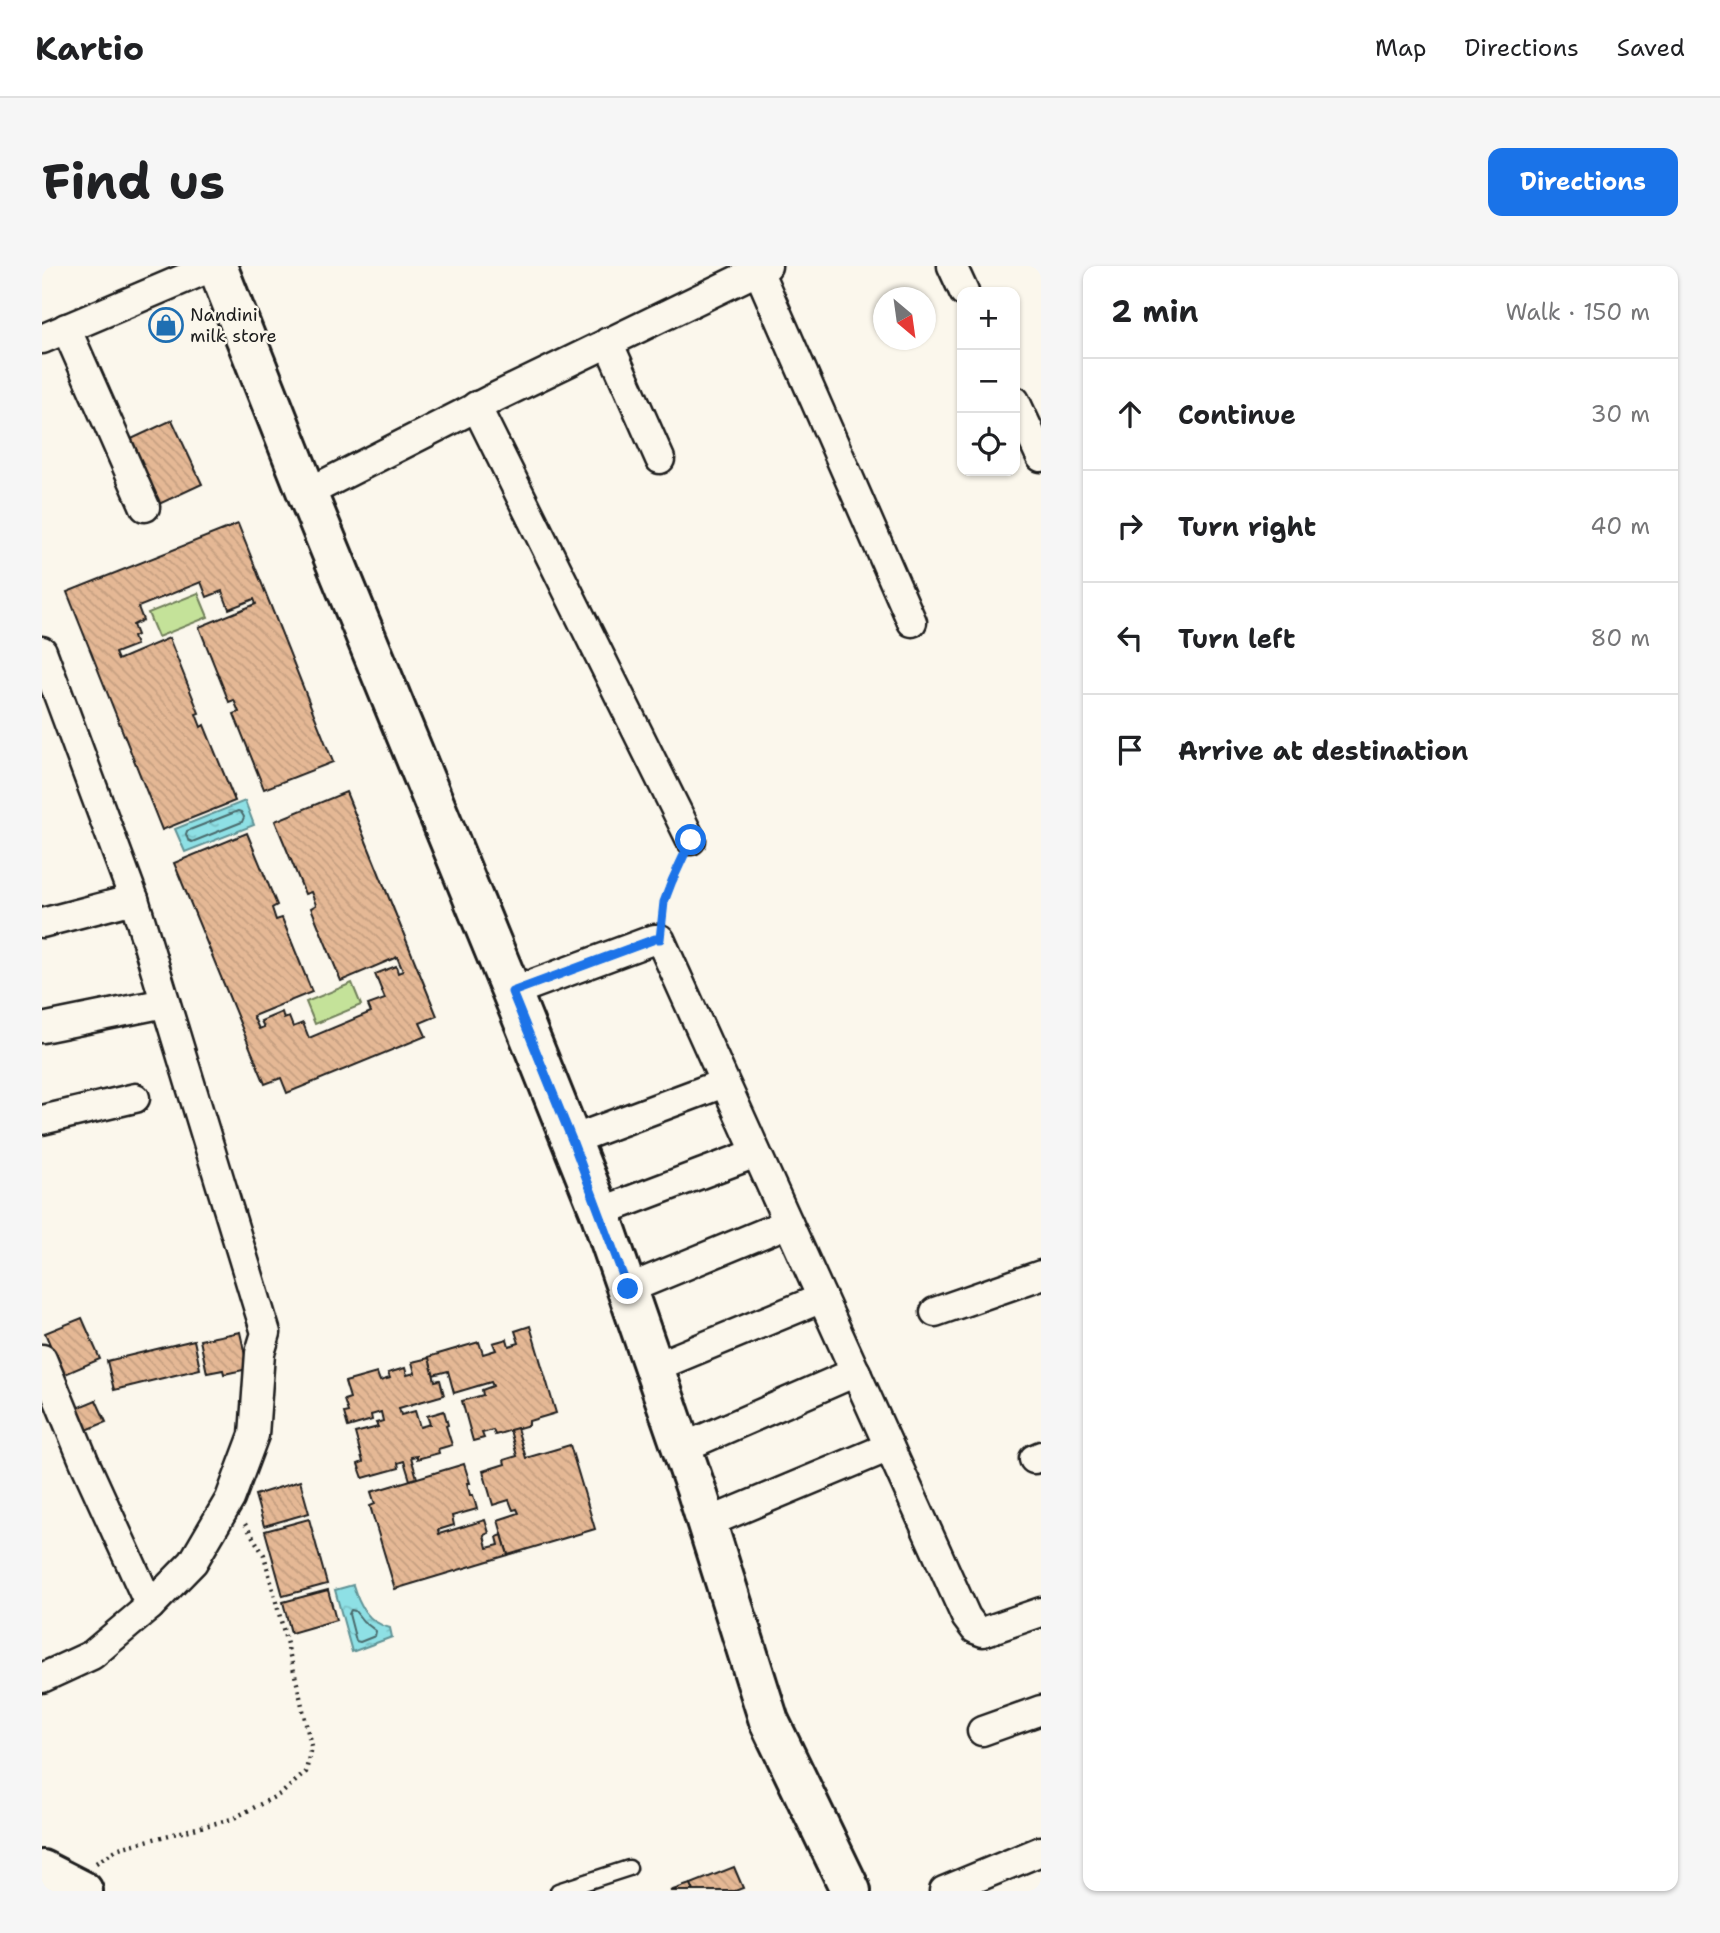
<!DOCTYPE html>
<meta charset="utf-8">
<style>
:root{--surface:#fff;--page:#f6f6f6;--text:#202124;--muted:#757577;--line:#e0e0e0;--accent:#1a73e8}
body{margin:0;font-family:"Shantell Sans",sans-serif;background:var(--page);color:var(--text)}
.controls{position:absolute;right:21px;top:21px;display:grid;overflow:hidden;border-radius:14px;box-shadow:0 2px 5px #0004}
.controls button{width:63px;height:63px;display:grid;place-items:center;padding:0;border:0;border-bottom:2px solid var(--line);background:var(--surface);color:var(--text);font:35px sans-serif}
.compass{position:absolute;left:831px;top:21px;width:63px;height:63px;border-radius:50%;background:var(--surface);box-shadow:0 2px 5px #0004;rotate:151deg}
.stop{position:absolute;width:21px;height:21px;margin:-16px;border:5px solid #1a73e8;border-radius:50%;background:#fff}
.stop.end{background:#1a73e8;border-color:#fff;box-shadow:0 2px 7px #0008}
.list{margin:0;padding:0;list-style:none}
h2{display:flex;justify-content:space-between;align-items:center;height:91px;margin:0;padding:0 28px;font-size:30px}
h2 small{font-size:23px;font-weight:400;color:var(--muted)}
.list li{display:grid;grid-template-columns:46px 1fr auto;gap:21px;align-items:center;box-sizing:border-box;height:112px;padding:0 28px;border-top:2px solid var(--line)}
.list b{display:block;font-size:26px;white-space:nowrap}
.list em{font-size:23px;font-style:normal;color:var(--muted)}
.icon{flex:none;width:38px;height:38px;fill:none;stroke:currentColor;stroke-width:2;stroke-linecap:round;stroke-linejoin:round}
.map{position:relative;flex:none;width:999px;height:1625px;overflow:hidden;border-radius:14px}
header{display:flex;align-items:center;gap:42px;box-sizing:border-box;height:98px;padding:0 35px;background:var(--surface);border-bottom:2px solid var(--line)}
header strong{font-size:33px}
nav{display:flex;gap:38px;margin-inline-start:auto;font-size:24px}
.intro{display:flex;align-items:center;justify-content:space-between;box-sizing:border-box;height:168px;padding:0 42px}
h1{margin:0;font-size:49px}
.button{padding:18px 32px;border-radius:14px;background:var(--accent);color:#fff;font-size:24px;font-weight:700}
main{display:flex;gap:42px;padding:0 42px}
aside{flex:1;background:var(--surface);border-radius:14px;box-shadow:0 2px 5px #0004}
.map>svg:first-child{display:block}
.pitch{fill:#c4e299;stroke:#707f5a;stroke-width:2}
.water{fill:url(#water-ripples);stroke:#609295;stroke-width:2}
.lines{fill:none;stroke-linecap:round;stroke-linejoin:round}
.shore{stroke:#4a6a6c;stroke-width:2}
.building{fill:url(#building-back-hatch);stroke:#1c1c1c;stroke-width:2}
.lane-casing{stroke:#1c1c1c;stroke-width:19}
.street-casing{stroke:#1c1c1c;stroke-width:33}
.secondary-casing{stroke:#1c1c1c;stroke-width:44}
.path{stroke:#1c1c1c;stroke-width:4.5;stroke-dasharray:2 5;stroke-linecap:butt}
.lane{stroke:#fbf7ec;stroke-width:14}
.street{stroke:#fbf7ec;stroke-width:28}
.secondary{stroke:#fbf7ec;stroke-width:38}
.route{stroke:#1a73e8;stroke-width:9}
.labels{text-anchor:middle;stroke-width:5;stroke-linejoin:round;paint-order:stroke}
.poi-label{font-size:18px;fill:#1c1c1c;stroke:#fbf7ec;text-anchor:start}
</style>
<header>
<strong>Kartio</strong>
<nav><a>Map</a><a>Directions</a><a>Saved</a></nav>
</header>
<div class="intro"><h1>Find us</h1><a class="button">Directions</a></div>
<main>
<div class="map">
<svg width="999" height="1625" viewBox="0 0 999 1625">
<defs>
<pattern id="water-ripples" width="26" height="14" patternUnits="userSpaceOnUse" patternTransform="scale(1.75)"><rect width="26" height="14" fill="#8ee0e5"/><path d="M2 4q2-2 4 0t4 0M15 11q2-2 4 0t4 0" fill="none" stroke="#7ac0c4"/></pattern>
<pattern id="building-back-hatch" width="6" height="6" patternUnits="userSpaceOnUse" patternTransform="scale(1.75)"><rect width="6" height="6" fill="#e5b895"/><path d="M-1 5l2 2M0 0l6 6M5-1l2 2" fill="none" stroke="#c49e80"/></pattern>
</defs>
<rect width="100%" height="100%" fill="#fbf7ec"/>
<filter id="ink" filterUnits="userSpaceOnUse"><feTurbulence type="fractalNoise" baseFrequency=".0143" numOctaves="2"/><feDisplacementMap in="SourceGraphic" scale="14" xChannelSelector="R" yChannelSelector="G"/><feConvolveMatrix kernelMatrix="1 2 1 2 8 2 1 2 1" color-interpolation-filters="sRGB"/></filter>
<g filter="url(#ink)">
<!-- pitch -->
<g class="pitch">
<polygon points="156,327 166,351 116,371 106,347"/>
<polygon points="310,717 319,739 273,758 264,736"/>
</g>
<!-- water -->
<g class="water">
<polygon points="203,535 212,559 143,586 133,563"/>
<path d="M311 1319C317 1339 325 1356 348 1362L350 1371 310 1386 293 1324Z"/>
</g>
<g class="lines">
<!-- shore -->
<g class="shore">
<polygon points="196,545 199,546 202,551 200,556 150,576 146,574 144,568 145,565"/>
<polygon points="309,1344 313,1345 321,1355 334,1365 333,1370 318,1376 314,1375 307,1348"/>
</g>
</g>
<!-- building -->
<g class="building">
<polygon points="130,154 160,218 115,239 85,175"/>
<polygon points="196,258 291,496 222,523 192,448 197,446 192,434 187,436 157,361 214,338 212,333 187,343 180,325 165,331 159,316 96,341 101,354 91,359 95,369 91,371 94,379 73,387 76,394 127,372 157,447 154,448 159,461 162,459 193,535 120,564 25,326"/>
<polygon points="304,526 395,750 378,757 384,770 245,827 239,812 223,818 132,597 205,567 235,639 230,642 234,654 240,652 270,726 211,750 217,763 222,761 219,755 240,746 242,753 247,751 251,761 261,757 267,772 329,746 326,739 343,733 333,708 354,700 356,707 361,705 355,691 299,715 269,642 274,639 269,626 263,628 233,555"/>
<polygon points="40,1052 58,1093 21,1109 3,1067"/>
<polygon points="488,1060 514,1147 487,1155 487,1159 453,1169 451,1164 440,1167 442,1172 431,1175 420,1135 441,1129 440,1124 451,1120 449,1116 412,1127 406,1105 391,1109 386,1091 437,1076 441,1088 454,1084 451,1077 465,1073 467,1080 477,1077 473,1065"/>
<polygon points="198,1066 206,1103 182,1108 181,1104 165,1107 158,1074"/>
<polygon points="152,1074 158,1103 72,1124 65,1095"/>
<polygon points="387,1092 393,1115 398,1114 402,1129 357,1142 359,1149 373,1145 378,1161 388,1158 385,1150 402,1145 406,1159 404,1160 410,1179 396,1183 397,1187 375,1193 375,1190 369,1191 375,1212 368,1214 362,1195 356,1197 357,1202 321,1212 316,1198 321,1196 313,1167 336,1161 334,1157 341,1155 339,1146 329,1149 330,1154 306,1161 302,1147 306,1146 302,1134 308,1132 303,1116 335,1107 338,1115 348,1112 346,1107 363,1102 365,1109 373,1107 370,1096"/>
<polygon points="54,1134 64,1156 35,1168 25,1146"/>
<polygon points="475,1162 484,1192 528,1179 553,1263 466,1289 456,1254 477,1247 475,1243 471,1244 467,1234 451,1239 441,1205 463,1198 462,1194 475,1190 468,1164"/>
<polygon points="422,1198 428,1217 425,1217 428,1229 431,1229 435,1243 410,1250 412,1259 396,1264 397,1268 443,1254 447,1267 442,1269 445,1282 457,1279 455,1271 460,1269 466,1289 353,1323 328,1240 333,1238 329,1226"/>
<polygon points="258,1215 267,1247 222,1260 213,1229"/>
<polygon points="267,1253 285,1318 241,1330 223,1265"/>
<polygon points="286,1324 294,1354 249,1367 241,1336"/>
<polygon points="692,1601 701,1622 693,1625 652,1625 649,1618"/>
<polygon points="648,1618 651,1625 628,1625"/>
</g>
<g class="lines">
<!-- lane casing -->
<g class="lane-casing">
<polyline id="lane" points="516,1625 587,1602"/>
</g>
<!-- street casing -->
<g class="street-casing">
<g id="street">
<polyline points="910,0 922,26"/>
<polyline points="716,4 870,356"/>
<polyline points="24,62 103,241"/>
<polyline points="0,73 172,0"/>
<polyline points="566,76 618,193"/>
<polyline points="973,135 999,191"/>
<polyline points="434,140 649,574"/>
<polyline points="265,227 456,130 725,0"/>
<polyline points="0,385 92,633 224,1067 218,1087 212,1169 188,1233 151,1296 108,1340"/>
<polyline points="0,657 92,633"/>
<polyline points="470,726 613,673 618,673 924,1351 933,1363 941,1366 999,1346"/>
<polyline points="0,762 123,737"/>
<polyline points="0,854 93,832"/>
<polyline points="530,874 682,817"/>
<polyline points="558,946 714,887"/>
<polyline points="586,1023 746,957"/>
<polyline points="893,1046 999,1009"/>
<polyline points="0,1093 42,1195 108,1340 50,1389 0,1412"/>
<polyline points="613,1101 780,1032"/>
<polyline points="640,1182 814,1106"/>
<polyline points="992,1193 999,1190"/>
<polyline points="665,1257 847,1181"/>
<polyline points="940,1465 999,1444"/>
<polyline points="902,1625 999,1585"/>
</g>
</g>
<!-- secondary casing -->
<g class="secondary-casing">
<g id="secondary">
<polyline points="175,0 265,227 477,744 558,946 655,1226 727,1455 809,1625"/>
<polyline points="0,1604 41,1625"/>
</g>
</g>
<!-- path -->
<g class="path">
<path d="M621 647C623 629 631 613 639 597"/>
<polyline points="54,1597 77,1582 190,1553 240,1527 264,1506 269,1480 255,1417 222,1289 203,1258"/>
</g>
<!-- lane -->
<use href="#lane" class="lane"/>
<!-- street -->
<use href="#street" class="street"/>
<!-- secondary -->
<use href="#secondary" class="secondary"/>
</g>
</g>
<g class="lines" filter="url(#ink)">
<!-- route -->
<polyline class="route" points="586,1023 530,874 470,726 613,673 618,673 622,636 630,615 649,574"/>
</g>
<!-- icons -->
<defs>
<g id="shop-ring" transform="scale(1.75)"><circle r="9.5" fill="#fbf7ec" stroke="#1f6fb2" stroke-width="1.5"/><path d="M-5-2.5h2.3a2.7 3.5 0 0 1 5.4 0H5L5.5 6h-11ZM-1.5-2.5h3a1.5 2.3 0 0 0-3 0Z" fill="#1f6fb2"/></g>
</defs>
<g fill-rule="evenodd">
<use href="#shop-ring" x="124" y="59"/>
</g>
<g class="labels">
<!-- poi labels -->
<g class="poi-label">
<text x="148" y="55">Nandini<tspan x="148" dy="21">milk store</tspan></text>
</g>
</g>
</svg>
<div class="controls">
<button>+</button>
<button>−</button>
<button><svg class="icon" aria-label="locate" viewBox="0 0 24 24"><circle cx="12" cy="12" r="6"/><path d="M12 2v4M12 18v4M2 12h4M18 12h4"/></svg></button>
</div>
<svg class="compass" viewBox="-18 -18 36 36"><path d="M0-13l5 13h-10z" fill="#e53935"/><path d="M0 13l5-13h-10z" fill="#757577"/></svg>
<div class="stop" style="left:649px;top:574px"></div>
<div class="stop end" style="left:586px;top:1023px"></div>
</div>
<aside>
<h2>2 min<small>Walk · 150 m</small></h2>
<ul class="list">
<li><svg class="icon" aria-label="ahead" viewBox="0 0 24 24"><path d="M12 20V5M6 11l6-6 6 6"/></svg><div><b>Continue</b></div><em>30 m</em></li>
<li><svg class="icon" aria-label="right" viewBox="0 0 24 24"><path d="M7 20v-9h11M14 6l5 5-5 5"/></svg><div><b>Turn right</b></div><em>40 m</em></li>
<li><svg class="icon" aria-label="left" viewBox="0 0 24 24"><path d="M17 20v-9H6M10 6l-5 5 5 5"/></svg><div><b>Turn left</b></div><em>80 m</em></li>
<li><svg class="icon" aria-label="arrive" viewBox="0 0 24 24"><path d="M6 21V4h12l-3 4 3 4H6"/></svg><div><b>Arrive at destination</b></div></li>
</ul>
</aside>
</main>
